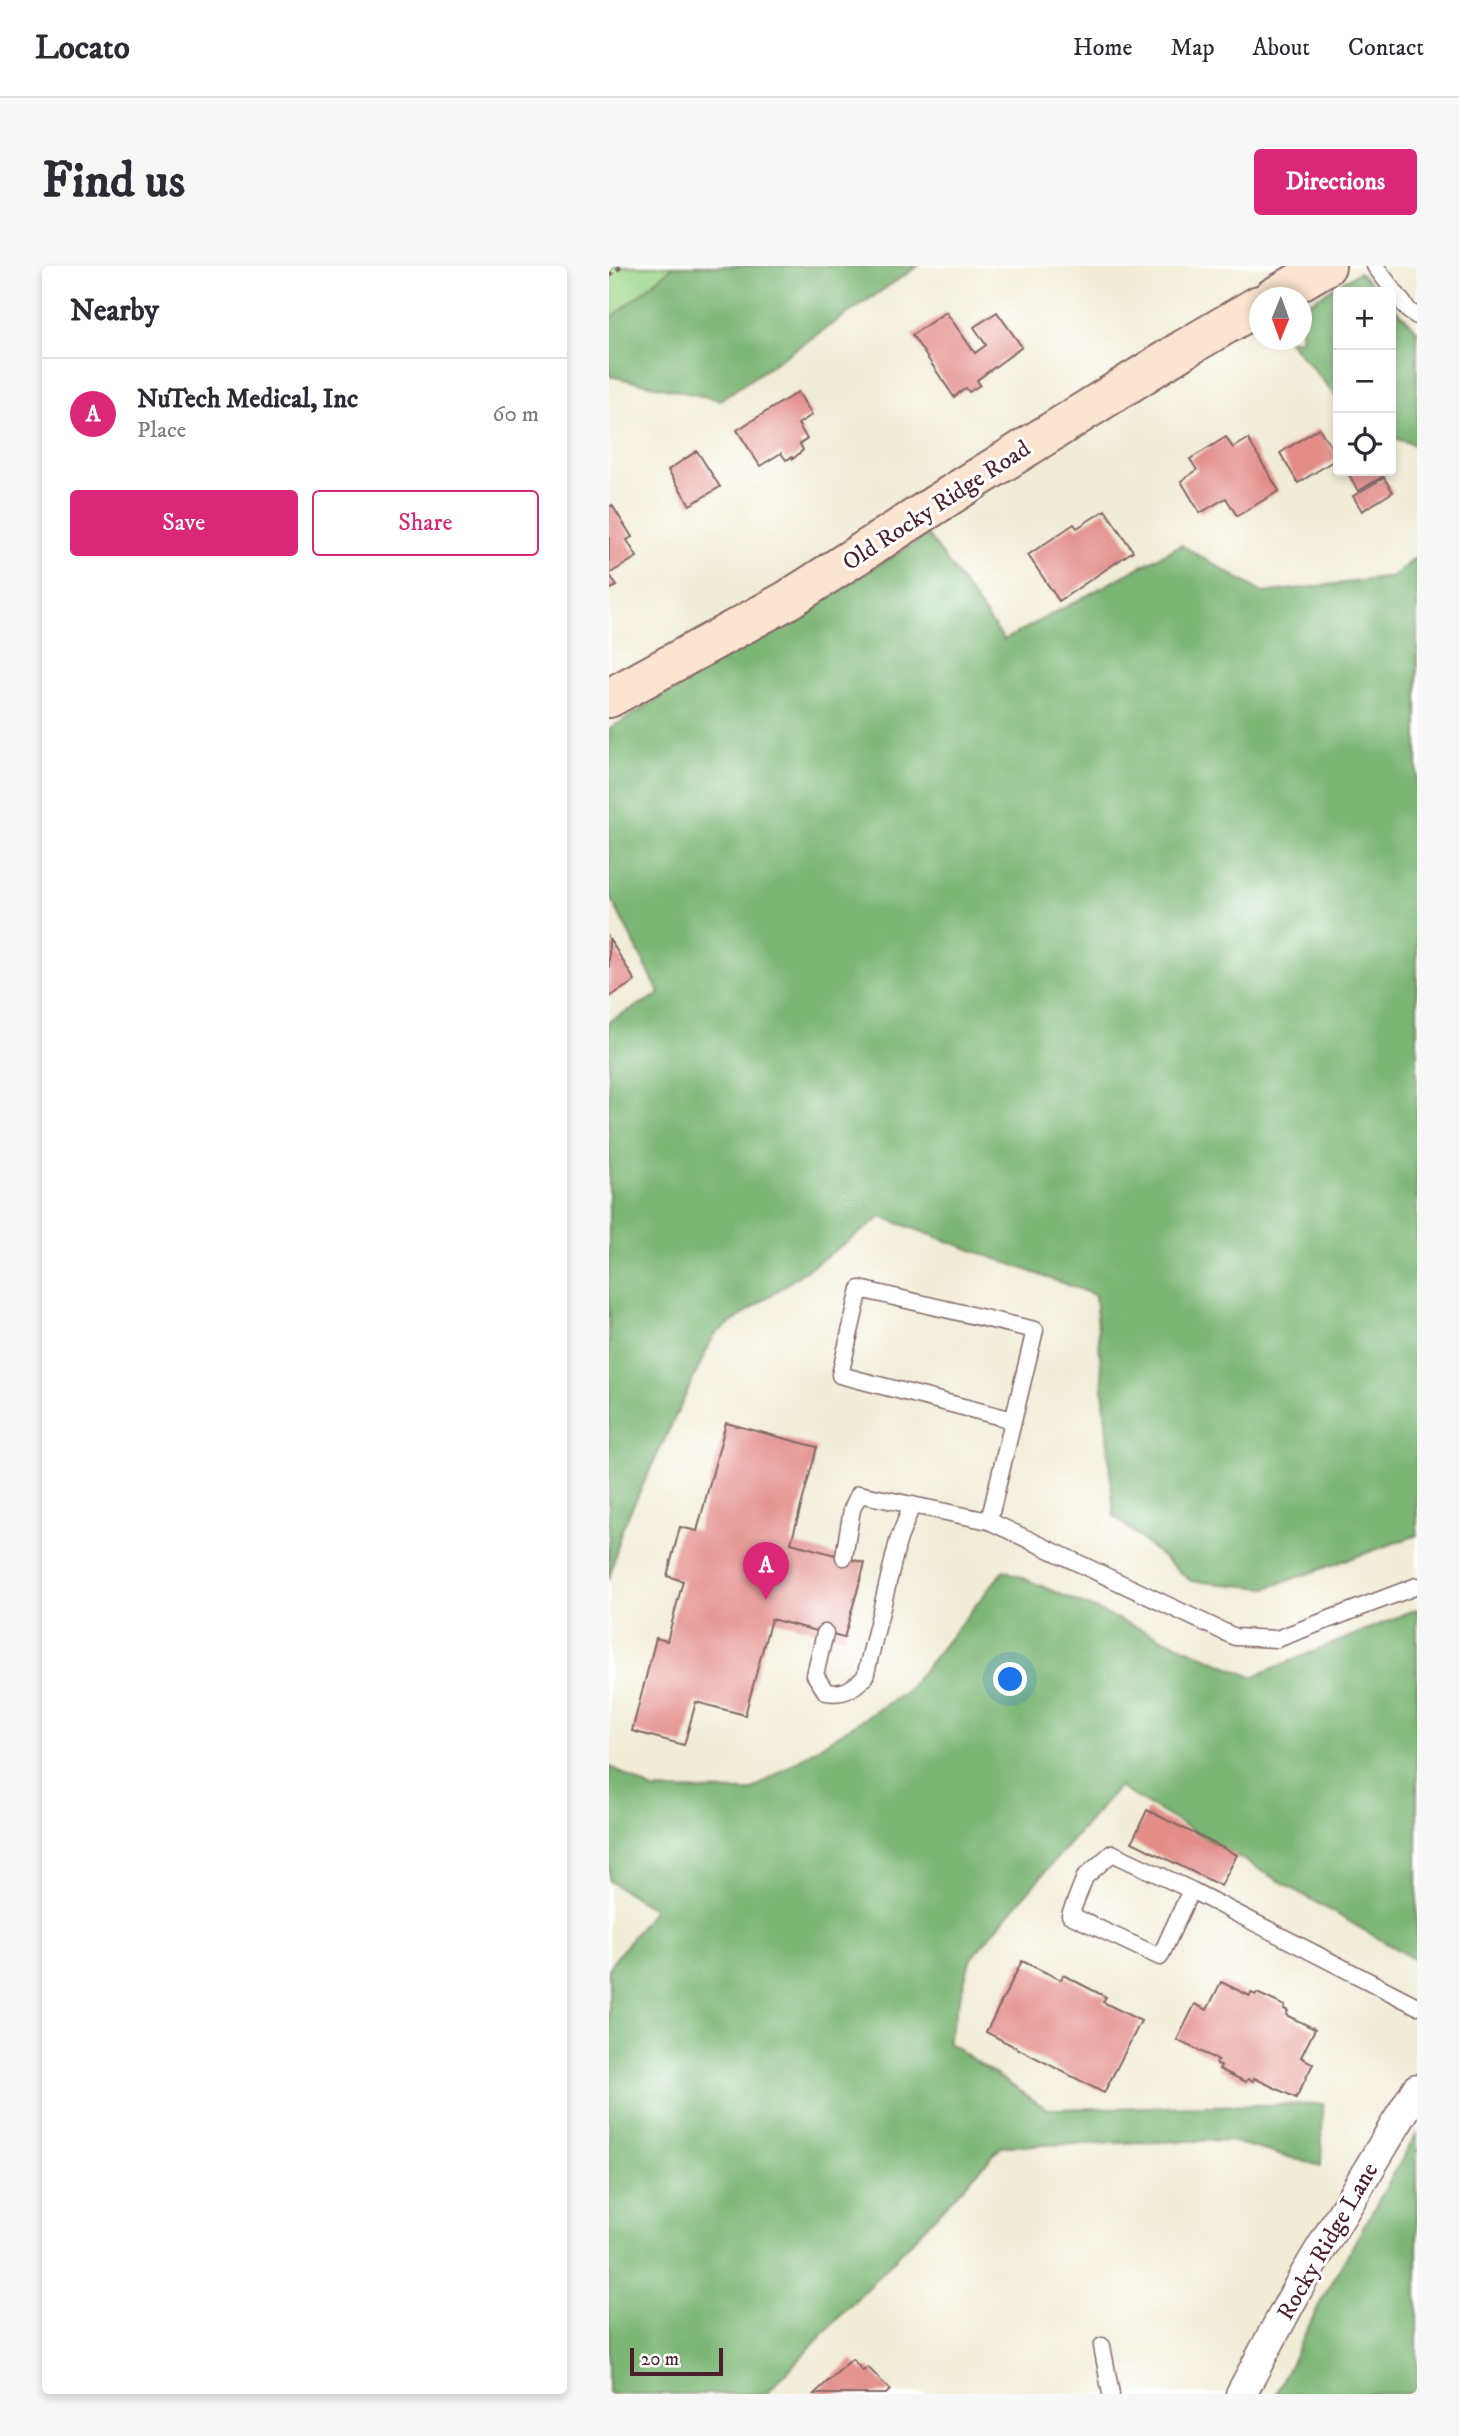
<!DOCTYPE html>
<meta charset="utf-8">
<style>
:root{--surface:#fff;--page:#f7f7f7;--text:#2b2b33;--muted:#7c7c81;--line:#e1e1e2;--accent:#db2777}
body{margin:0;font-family:"IM FELL DW Pica",serif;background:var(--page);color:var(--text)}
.controls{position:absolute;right:21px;top:21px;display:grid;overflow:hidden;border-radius:7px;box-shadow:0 4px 10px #0003}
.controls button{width:63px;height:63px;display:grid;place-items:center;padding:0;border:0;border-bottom:2px solid var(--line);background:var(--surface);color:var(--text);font:35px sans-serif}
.compass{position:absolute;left:640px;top:21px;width:63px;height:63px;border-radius:50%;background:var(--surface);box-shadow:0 4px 10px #0003;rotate:181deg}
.scale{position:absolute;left:21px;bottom:18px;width:93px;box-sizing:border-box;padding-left:7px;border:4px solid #4a1f2b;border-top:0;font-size:19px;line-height:24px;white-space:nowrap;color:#4a1f2b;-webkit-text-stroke:5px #fff;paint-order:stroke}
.you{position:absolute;left:402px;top:1414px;width:24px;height:24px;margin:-18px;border:5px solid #fff;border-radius:50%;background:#1a73e8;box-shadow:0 0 0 10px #1a73e833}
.badge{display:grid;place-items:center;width:46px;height:46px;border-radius:50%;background:var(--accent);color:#fff;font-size:23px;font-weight:700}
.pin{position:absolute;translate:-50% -58px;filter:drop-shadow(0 2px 4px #0008)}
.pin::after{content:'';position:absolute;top:37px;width:24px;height:21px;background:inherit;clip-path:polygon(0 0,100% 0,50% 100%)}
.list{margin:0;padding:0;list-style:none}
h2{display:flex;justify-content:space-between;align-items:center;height:91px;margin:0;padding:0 28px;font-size:30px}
h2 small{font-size:23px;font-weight:400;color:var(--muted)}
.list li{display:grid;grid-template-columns:46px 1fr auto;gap:21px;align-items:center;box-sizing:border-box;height:112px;padding:0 28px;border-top:2px solid var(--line)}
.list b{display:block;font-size:26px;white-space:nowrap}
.list p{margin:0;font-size:23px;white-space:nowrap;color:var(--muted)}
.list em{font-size:23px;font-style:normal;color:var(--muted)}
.actions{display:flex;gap:14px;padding:21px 28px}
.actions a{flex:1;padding:16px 0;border:2px solid var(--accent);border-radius:7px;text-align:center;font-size:24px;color:var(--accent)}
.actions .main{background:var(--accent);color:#fff}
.icon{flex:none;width:38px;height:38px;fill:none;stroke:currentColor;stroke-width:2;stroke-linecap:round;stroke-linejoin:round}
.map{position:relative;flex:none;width:808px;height:2128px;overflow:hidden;border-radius:7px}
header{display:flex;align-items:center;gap:42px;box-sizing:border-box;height:98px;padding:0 35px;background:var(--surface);border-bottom:2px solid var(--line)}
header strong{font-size:33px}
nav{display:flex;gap:38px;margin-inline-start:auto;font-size:24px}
.intro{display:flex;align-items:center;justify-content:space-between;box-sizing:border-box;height:168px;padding:0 42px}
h1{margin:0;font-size:49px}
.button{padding:18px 32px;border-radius:7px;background:var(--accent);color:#fff;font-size:24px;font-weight:700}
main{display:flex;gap:42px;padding:0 42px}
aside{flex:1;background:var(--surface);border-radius:7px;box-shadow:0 4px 10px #0003}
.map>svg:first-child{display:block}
.green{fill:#9bd588;stroke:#727a5a;stroke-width:2}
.forest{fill:#7cb674;stroke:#636a50;stroke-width:2}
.building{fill:#e38c88}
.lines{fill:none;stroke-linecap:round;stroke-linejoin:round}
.lane-casing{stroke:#846767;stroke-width:19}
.street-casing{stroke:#846767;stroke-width:33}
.secondary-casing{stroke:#846767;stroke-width:42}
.path{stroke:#846767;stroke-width:4.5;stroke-dasharray:5 5;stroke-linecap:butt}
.lane{stroke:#fff;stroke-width:16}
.street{stroke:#fff;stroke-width:30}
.secondary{stroke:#fce5d0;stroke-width:38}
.labels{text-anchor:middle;stroke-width:6;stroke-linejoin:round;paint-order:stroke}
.street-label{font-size:24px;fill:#4a1f2b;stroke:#fff}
</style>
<header>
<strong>Locato</strong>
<nav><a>Home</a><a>Map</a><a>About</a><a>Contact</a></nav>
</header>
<div class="intro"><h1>Find us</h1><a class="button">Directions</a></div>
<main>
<aside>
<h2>Nearby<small></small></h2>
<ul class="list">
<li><span class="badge">A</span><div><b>NuTech Medical, Inc</b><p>Place</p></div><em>60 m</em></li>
</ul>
<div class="actions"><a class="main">Save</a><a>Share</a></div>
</aside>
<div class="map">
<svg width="808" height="2128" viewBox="0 0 808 2128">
<rect width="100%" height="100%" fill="#fff"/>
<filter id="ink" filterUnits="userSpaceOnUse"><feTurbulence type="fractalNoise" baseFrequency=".0143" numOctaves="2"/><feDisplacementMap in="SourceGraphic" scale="14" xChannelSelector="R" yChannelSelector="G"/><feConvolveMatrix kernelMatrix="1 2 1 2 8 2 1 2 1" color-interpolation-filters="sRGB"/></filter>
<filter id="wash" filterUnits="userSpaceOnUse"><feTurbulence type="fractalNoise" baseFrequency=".00686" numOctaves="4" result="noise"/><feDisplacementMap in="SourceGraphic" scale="28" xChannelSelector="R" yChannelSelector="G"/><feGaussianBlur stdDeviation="1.57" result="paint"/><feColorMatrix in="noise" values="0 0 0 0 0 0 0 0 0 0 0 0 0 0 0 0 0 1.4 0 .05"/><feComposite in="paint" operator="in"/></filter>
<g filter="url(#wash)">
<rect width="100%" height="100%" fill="#f1ecd6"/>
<!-- green -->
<polygon class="green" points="0,0 81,0 0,71"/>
<!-- forest -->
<g class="forest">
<polygon points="65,0 309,0 111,134 0,110 0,54"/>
<polygon points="750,6 770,26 729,26 729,132 679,74 692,74 693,41"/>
<polygon points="782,38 808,64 808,180 782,171"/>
<polygon points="319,269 395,374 572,279 654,327 784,311 808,290 808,1269 658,1322 582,1315 505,1250 486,1029 273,951 105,1069 12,1265 0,1314 0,755 51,728 0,628 0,463"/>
<polygon points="395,1304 643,1411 808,1343 808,1695 509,1521 362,1692 338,1776 438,1843 714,1838 712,1900 617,1874 393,1880 157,2128 0,2128 0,1701 45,1643 0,1615 0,1500 44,1524 141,1525 298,1425"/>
<polygon points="808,1867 808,2128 667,2128 709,2041"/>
</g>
<g id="blocks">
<!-- building -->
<g class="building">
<polygon points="337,46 366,87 377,79 365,61 388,46 413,81 368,114 371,119 360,126 357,122 345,131 303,69"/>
<polygon points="189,126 203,149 189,158 198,173 191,178 194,184 184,193 183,191 177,194 172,187 151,200 128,164"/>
<polygon points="710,162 729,192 689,217 671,187"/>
<polygon points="617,171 624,182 639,173 670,225 628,250 617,232 591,247 572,215 588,204 581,193"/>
<polygon points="88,185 111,221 81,239 59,204"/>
<polygon points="738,205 773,205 776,209 749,225"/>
<polygon points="775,212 784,226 753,245 744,230"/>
<polygon points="3,239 23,271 18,274 28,291 0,308 8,320 0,324 0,241"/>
<polygon points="496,244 524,285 450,335 419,289 465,258 468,262"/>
<polygon points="0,672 26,715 0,731"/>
<polygon points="117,1157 208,1181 182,1277 256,1297 235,1372 162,1353 136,1449 87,1436 75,1479 23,1465 47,1372 58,1375 74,1315 58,1310 71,1261 88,1265"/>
<polygon points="538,1544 628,1589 612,1620 523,1576"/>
<polygon points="413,1695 452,1714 454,1709 497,1731 494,1736 532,1755 495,1827 377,1766"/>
<polygon points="612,1716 641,1730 642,1727 647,1729 648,1727 676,1740 675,1743 679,1745 677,1749 706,1763 692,1791 704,1798 687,1832 645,1812 644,1815 639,1813 637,1816 610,1803 612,1800 607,1798 609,1794 568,1774 586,1738 598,1744"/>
<polygon points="243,2093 254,2105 259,2101 281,2124 277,2128 205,2128"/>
</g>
</g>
</g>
<g filter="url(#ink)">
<use href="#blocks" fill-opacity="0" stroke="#846767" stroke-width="2"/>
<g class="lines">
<!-- lane casing -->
<g class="lane-casing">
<g id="lane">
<polyline points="766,0 800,45 808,50"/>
<polyline points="404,1154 231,1109 251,1023 426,1064 380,1255 626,1371 668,1373 808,1320"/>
<polyline points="235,1291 243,1243 250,1228 380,1255"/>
<path d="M216 1367 206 1409 217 1426C235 1429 243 1423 256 1411L289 1275 303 1239"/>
<polyline points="582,1624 551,1691 461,1649 476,1611 503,1587 582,1624 808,1740"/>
<polyline points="493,2080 502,2128"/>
</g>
</g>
<!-- street casing -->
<g class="street-casing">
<polyline id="street" points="632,2128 696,2009 808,1823"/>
</g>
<!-- secondary casing -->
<g class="secondary-casing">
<g id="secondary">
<polyline points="663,32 717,0"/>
<polyline points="0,432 177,335 351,223 575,83 650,39"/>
</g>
</g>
<!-- path -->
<polyline class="path" points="0,10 13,0"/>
<!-- lane -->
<use href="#lane" class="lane"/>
<!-- street -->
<use href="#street" class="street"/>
<!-- secondary -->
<use href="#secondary" class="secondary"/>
</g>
</g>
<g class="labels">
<!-- street labels -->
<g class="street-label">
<text transform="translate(327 239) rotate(-33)" y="8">Old Rocky Ridge Road</text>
<text transform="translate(718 1975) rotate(-60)" y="8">Rocky Ridge Lane</text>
</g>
</g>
</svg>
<div class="controls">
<button>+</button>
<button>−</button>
<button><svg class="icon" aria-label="locate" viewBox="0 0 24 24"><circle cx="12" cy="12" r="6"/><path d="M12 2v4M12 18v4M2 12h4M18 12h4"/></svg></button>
</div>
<svg class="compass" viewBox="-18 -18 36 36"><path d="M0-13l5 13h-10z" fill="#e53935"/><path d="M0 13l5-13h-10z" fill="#7c7c81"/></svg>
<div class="scale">20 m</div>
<div class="you"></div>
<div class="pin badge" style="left:157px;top:1334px">A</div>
</div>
</main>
